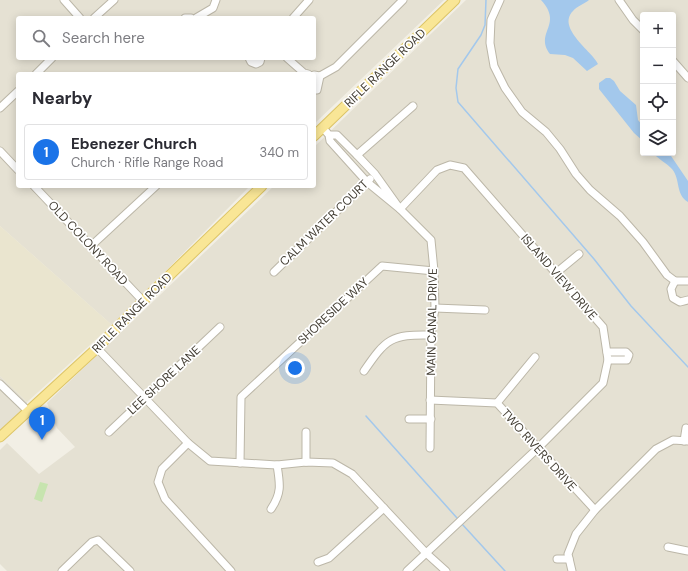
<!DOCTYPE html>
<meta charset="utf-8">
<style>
:root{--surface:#fff;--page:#f2f2f3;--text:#2b2b33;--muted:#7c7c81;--line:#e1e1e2;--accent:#1a73e8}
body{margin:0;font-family:"DM Sans",sans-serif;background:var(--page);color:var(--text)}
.controls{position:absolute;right:12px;top:12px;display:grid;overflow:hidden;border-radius:4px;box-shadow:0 2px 10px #0003}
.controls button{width:36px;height:36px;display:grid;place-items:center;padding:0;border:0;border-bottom:1px solid var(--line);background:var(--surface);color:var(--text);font:20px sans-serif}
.you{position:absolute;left:295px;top:368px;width:14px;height:14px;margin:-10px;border:3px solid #fff;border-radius:50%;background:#1a73e8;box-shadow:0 0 0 6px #1a73e833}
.badge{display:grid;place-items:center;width:26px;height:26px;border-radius:50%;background:var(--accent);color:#fff;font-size:13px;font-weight:700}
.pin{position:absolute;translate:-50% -33px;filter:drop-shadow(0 1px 2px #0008)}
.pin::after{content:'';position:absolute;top:21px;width:14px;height:12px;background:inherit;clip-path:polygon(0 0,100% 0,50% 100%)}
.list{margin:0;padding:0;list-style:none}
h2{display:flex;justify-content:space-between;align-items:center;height:52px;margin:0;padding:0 16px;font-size:17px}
h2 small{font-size:13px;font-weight:400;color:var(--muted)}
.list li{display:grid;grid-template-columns:26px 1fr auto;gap:12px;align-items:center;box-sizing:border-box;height:56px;margin:0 8px 8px;padding:0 8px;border:1px solid var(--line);border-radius:4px}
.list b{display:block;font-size:15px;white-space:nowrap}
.list p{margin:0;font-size:13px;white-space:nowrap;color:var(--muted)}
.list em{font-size:13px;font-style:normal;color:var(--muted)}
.icon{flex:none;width:22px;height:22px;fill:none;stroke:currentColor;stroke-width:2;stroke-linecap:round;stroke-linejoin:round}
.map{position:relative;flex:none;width:688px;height:571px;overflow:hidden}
.search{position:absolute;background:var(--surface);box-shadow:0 2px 10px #0003;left:16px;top:16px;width:300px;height:44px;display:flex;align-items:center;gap:10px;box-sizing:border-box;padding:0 14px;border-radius:4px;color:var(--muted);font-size:15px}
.panel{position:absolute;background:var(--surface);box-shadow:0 2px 10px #0003;left:16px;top:72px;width:300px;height:116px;border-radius:4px}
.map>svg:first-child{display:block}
.residential{fill:#e5e1d3;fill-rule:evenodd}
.education{fill:#eae5cf}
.green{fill:#c7e4af}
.water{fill:#a3c8ec}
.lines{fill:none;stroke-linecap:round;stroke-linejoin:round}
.stream{stroke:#a3c8ec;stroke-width:1.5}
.minor-casing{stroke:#bcb7a8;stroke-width:9}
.major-casing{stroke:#ddc567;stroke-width:11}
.minor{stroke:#fff;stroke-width:7}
.major{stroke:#f9e696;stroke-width:9}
.labels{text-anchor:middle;stroke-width:3.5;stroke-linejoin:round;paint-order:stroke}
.street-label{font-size:12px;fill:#443f35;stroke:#fff}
</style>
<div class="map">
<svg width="688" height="571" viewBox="0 0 688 571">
<rect width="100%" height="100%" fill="#f2efe5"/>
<!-- residential -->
<g class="residential">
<path d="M0 0H444L314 124V74H18V186H250L112 325 0 226ZM18 18H314V58H18Z"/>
<path d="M466 0H688V571H7L0 564V450L7 443 39 474 75 447 57 428 47 403 274 186H314V147ZM643 15H673V153H643Z"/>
<polygon points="0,376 27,402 27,405 0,432"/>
</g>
<!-- education -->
<polygon class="education" points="0,226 112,325 27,402 0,376"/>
<!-- green -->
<polygon class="green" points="40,482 48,484 42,502 34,499"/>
<!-- water -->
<g class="water">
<path d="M541 0H589C584 4 577 6 573 11 556 28 593 52 598 64L587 71 573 58 565 55 550 54C534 32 564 25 541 0Z"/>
<polygon points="606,78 610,78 614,81 620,91 636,105 638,120 643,126 643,141 634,133 599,89 599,83"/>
<path d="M653 153H669L688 181V202C675 194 681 180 672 169 667 163 659 160 653 153Z"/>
</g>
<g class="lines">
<!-- stream -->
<g class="stream">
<polyline points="486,0 485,25 481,35 458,69 456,88 458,102 594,259 631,306 688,367"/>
<polyline points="366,416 457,518"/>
<polyline points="462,524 505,571"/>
</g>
<!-- minor casing -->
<g class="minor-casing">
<g id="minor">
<polyline points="64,0 80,18"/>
<polyline points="500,0 491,20 490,43 494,66 505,88 522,112 546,132 560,149 576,174 590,190 620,216 643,242 667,275 675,281 688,281"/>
<polyline points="619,0 633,20 643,30"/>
<polyline points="94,18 114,0"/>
<polyline points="185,18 191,18"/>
<polyline points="196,18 213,8 216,0"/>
<polyline points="293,18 309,0"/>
<polyline points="249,58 251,62 256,64 260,62 261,58"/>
<polyline points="287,58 304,73 308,74"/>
<polyline points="673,61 688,78"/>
<polyline points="36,74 52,58"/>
<polyline points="314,75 320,76 336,67 403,0"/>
<polyline points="314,90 317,90 320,76"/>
<polyline points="0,108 18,91"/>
<polyline points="323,128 329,135 337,135 357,155 375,174 400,209 367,182 330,141 329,135"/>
<polyline points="0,151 18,170"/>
<polyline points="357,155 413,106"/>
<polyline points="34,186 143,301"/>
<polyline points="91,246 156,186"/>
<polyline points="274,272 370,179"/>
<polyline points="556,273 579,254"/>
<polyline points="675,281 671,289 673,298 680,302 688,300"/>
<polyline points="435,308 485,310"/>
<polyline points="97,348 188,443 210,461 277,465 306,462 333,463 352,474 426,553 446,571"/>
<polyline points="607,352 626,352 629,355 627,360 608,360"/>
<path d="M364 371C386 339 391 334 431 335"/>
<polyline points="0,384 28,411"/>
<polyline points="430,400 497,403 595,510"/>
<polyline points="497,403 535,357"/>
<polyline points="409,419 431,419"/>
<polyline points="109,432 220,327"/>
<polyline points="684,441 686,428"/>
<polyline points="188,443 162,469 158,482 165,499 231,571"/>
<polyline points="306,462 306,432"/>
<polyline points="240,463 241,397 382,266 434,271"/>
<path d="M271 509C282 493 280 484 277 465"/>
<polyline points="668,547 688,551"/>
<polyline points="557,559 569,559"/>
<polyline points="318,562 329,558 384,508"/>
<polyline points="62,571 92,542 98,540 130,571"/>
<polyline points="407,571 538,448 603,383 608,360 603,327 464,168 450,165 437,170 400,209 431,240 434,271 435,308 431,335 430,448"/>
<polyline points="572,571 568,554 576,534 595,510 656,449 673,440 688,441"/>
</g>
</g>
<!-- major casing -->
<g class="major-casing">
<g id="major">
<polyline points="314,136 455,0"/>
<polyline points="0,437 97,348 143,301 262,186"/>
</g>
</g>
<!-- minor -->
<use href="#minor" class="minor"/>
<!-- major -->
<use href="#major" class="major"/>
</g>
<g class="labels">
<!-- street labels -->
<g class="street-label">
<text transform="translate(385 68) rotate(-44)" y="4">RIFLE RANGE ROAD</text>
<text transform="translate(324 223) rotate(-44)" y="4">CALM WATER COURT</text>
<text transform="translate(88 243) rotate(47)" y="4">OLD COLONY ROAD</text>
<text transform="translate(559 277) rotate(49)" y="4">ISLAND VIEW DRIVE</text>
<text transform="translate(333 311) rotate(-43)" y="4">SHORESIDE WAY</text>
<text transform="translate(132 313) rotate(-45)" y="4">RIFLE RANGE ROAD</text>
<text transform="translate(432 322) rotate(-89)" y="4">MAIN CANAL DRIVE</text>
<text transform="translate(164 380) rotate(-43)" y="4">LEE SHORE LANE</text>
<text transform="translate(539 450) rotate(48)" y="4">TWO RIVERS DRIVE</text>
</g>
</g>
</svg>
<div class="controls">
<button>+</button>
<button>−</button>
<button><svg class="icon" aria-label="locate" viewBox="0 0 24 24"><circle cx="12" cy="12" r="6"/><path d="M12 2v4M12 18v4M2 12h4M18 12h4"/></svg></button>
<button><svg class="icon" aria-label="layers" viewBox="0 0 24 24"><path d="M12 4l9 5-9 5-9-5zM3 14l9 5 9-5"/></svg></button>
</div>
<div class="you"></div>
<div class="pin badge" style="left:42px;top:440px">1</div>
<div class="search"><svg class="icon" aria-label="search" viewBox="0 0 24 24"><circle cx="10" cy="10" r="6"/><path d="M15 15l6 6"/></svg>Search here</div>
<section class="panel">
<h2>Nearby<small></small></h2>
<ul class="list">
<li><span class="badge">1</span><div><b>Ebenezer Church</b><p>Church · Rifle Range Road</p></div><em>340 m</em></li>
</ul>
</section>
</div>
